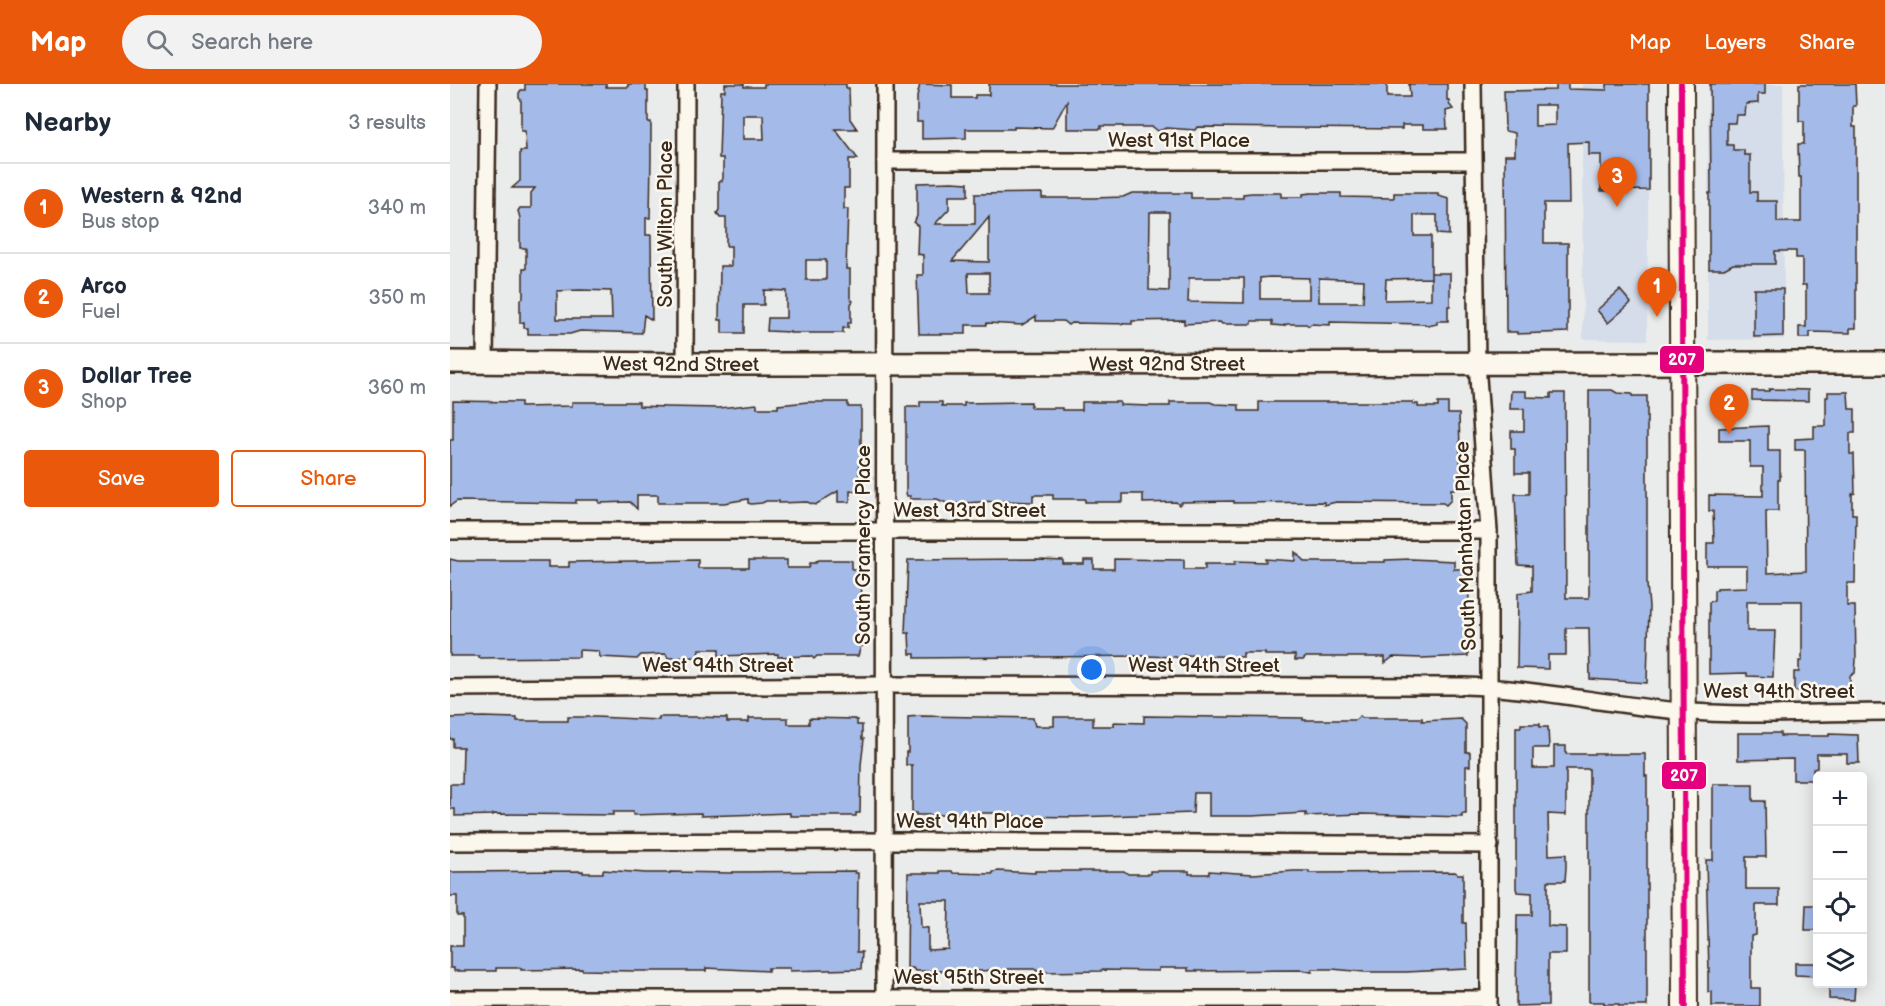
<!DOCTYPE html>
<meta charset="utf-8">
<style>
:root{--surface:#fff;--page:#f2f2f3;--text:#1f2937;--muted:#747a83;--line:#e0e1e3;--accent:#ea580c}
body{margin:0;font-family:"Balsamiq Sans",sans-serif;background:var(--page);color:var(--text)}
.controls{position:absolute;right:18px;bottom:18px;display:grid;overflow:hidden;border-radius:6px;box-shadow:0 3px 15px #0003}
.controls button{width:54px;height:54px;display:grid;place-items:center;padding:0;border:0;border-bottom:2px solid var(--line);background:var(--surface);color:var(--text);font:30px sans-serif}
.you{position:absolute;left:642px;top:586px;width:21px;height:21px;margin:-15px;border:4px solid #fff;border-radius:50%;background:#1a73e8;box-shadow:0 0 0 9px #1a73e833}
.badge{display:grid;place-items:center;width:39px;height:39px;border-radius:50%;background:var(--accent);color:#fff;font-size:20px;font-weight:700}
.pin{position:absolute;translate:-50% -50px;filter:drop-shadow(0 2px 3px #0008)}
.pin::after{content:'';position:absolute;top:32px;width:21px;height:18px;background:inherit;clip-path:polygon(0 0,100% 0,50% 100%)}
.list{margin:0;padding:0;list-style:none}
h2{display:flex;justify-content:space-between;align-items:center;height:78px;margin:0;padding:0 24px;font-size:26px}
h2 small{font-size:20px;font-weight:400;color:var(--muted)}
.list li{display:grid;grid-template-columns:39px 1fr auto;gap:18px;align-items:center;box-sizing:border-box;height:90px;padding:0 24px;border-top:2px solid var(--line)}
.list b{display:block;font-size:22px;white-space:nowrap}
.list p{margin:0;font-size:20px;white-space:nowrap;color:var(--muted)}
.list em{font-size:20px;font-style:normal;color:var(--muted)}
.actions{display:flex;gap:12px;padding:18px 24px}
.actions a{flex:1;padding:14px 0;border:2px solid var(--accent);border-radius:6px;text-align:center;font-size:21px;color:var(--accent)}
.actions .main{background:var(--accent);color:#fff}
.icon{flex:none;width:33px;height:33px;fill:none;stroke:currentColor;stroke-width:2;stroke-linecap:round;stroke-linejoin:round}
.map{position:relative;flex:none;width:1435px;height:922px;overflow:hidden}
header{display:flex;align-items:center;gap:36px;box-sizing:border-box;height:84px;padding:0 30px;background:var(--accent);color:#fff}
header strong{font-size:28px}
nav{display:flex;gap:33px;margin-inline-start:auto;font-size:21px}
.search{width:420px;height:54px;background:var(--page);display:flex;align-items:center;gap:15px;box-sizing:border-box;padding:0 21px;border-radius:33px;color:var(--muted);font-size:22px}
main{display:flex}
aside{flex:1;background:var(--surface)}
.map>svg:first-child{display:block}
.built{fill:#d5dcea}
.building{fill:#a4bae8;stroke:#3b2a1e;stroke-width:1.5;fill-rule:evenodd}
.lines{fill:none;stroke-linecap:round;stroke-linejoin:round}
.street-casing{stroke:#3b2a1e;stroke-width:20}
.secondary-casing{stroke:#3b2a1e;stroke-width:26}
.primary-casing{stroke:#3b2a1e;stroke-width:28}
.street{stroke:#fbf7ec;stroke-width:15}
.secondary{stroke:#fbf7ec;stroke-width:21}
.primary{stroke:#fbf7ec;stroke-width:24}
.bus-1-casing{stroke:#fbf7ec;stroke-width:10}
.bus-1{stroke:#e5007d;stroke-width:6}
.labels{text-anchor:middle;stroke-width:5;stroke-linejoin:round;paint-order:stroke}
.street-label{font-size:20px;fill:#3b2a1e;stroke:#fbf7ec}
.line-badge{stroke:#fbf7ec;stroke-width:2}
.badge-label{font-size:16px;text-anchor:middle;font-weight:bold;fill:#fff}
</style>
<header>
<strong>Map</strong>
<div class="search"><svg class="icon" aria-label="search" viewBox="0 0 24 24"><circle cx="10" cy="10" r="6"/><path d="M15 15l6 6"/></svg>Search here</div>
<nav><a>Map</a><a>Layers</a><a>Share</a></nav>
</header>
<main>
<aside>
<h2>Nearby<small>3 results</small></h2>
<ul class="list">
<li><span class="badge">1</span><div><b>Western &amp; 92nd</b><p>Bus stop</p></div><em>340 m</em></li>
<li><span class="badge">2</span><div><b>Arco</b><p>Fuel</p></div><em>350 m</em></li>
<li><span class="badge">3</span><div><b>Dollar Tree</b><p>Shop</p></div><em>360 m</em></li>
</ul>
<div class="actions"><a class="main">Save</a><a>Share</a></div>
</aside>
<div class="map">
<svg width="1435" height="922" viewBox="0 0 1435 922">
<rect width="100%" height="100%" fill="#eaebeb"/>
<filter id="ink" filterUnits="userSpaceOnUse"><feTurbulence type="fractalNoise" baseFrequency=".0167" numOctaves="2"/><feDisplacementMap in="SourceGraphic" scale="12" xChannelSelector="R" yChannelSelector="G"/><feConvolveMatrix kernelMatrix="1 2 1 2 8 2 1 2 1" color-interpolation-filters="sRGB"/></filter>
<g filter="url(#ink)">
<!-- built -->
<g class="built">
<polygon points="1132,0 1199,0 1197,256 1133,255"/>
<polygon points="1258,0 1333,0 1334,255 1258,256"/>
</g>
<!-- building -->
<g class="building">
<path d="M75 0H156V3H178V0H196V7H198V38H201V74L200 134H196V151H201V156L202 236 194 231 192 249 130 247 120 250H78V244H74V238L70 239V216L73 214V185H76V164H70V134L68 127 70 124H81V109L85 104H62L70 97V67H76L75 47H71V16L69 14V9L71 6H75ZM130 206 161 207 162 235H107V207Z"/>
<path d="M275 0H294V3H314V0H396V4H399L400 35 407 45H385L408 75H399V104H394V125H398L396 185H400V214L403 217 401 220V239H398V244H393V249H340V248L317 247 318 234H336V207L314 206V221H294V249H272V236H269L270 182H281V162H276V134H270L267 129 269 126V97H272L273 94V74H269L271 7H275ZM293 31H313L314 55H293ZM356 176H376V196H356Z"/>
<polygon points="470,0 502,1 502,14 525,14 525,11 539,11 539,0 937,0 937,13 960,13 959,0 997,0 997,16 999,16 999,20 1003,25 996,27 997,45 973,45 973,41 952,41 952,45 747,43 745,46 717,44 708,47 703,43 673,43 673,42 651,42 651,45 617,45 617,17 602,44 564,43 564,45 516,45 516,54 472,55 472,38 467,38 467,13"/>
<path d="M1106 0H1118V5L1157 6V0H1199V106L1151 107V71H1139V58L1118 59 1119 119H1094V159H1118V248L1067 250V248H1056L1055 71H1065V49L1055 47 1054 7 1106 6ZM1085 21H1105V41L1085 42Z"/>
<polygon points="1260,0 1315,0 1315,10 1308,10 1308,19 1296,20 1295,31 1286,31 1285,39 1277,39 1277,61 1283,61 1283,66 1294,66 1294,71 1300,71 1300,108 1307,108 1307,117 1327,117 1327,138 1351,138 1351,93 1349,93 1348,60 1354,60 1354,37 1349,37 1349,0 1405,0 1406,22 1403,22 1403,43 1406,43 1406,244 1400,244 1400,249 1360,248 1360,254 1349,254 1349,243 1356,243 1356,201 1352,201 1352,174 1346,174 1346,167 1325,167 1325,180 1283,180 1274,185 1259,185 1259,109 1261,109"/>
<path d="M502 98 518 99V112H499V125L485 140H525V110L592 109V114H643L673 113 682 109H741V114H793V110L802 109H831V113H853V110L861 109H891V113L944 114V109H988V112L999 115V151L987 150V131H964V152H981V194L936 195 935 216 981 215V189H1000V222H998V237H987V240L978 242 975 240 880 238V241L861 240 859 242 856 240H837L833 242 822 241V237H802V240H772L770 238 734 240V236L682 237V240L621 239 618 241 613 237H586V232L572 241 537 239 536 241H516V250H469L467 191H473V171L467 170 468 142 464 139 467 132V99ZM700 128H719V207L699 206ZM539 133V178L502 177 525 150ZM518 189H539V209H519ZM820 193 859 194V215H810V194ZM739 194H794V219L738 218ZM869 194 914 196 913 218H869Z"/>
<polygon points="1304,205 1333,205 1333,252 1304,253"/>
<polygon points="1170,206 1181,219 1158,239 1147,226"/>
<polygon points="1319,305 1358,306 1358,317 1302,316 1302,307 1319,307"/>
<polygon points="1139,306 1162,306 1167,309 1182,310 1182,312 1197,312 1197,500 1199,523 1197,599 1140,595 1139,544 1116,544 1116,571 1098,571 1098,585 1067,584 1068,509 1082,507 1082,482 1068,481 1065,410 1079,410 1079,389 1065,389 1065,365 1061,365 1061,347 1074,347 1074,325 1060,325 1061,307 1076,307 1076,313 1101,314 1101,309 1115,309 1116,514 1139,514"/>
<polygon points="1378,308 1398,308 1399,325 1405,325 1405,349 1400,349 1400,370 1404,370 1405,409 1402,410 1402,430 1406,430 1405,499 1397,499 1397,522 1405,522 1406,576 1405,589 1400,592 1400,605 1344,607 1344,588 1349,588 1349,577 1352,577 1352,517 1297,517 1297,547 1325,547 1323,593 1297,592 1297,589 1259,590 1259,518 1264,517 1264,506 1267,506 1267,504 1297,503 1297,482 1257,482 1257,459 1264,459 1263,427 1259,427 1259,411 1313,412 1313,383 1300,383 1300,357 1269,357 1269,344 1318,342 1318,367 1330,367 1330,396 1328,396 1328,427 1316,427 1317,489 1356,487 1355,366 1345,366 1345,355 1364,354 1364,342 1376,342 1376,313 1378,313"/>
<polygon points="3,317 71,318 71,323 122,322 122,318 189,318 189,322 217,323 269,324 307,320 307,324 328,324 328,321 358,318 398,318 398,323 411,323 411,370 414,370 414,381 409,381 409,408 400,407 400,418 388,418 388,407 365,421 357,418 329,419 329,417 316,417 312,419 301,420 298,419 298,415 274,419 208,419 208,411 187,411 187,425 180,418 149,419 149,416 126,416 126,419 123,419 7,417 0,422 0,356 3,356"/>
<polygon points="470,318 492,318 492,322 514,322 514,319 581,318 581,324 612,324 612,326 632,326 632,318 670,318 670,321 700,322 720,322 720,318 760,318 765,320 789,321 789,327 809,327 809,318 963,318 963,320 968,320 968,323 988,323 988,319 998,319 998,330 1009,330 1011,401 1008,401 1008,405 1001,405 1001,416 996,421 993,419 886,418 874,421 874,418 784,419 784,417 732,418 729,421 726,418 693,419 693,410 673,410 673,418 635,418 635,415 603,415 603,411 583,411 583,418 552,417 550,421 546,417 499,420 487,415 460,415 460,412 457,412 456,409 456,323 470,323"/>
<polygon points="845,468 855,478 935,478 935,476 961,475 1004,477 1004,485 1015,485 1015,501 1019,501 1018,572 972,574 943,573 935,579 935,573 856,573 853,576 845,576 845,571 815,571 815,569 793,569 793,573 733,571 733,579 726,573 695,572 465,574 465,570 460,570 459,549 455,549 458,476 589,475 613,476 613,480 634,480 634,476 644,476 644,485 664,485 664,475 734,476 734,485 755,485 755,480 785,480 785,477 816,478 815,475 845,477"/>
<polygon points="0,475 8,477 98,477 98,483 119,483 119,478 248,476 248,484 299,484 299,476 337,476 337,484 359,484 360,479 366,479 366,477 369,476 398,476 402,477 402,485 406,485 406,489 411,489 413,562 411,562 408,572 367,572 364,575 361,572 328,573 328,570 269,572 269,565 249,565 248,573 218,574 216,570 191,571 187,575 150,573 149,567 129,566 129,573 29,574 29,572 0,572"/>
<polygon points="471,632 583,634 585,642 604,642 604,633 643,633 643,642 664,642 664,638 694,639 694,632 853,634 853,636 905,636 910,632 912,634 972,634 972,637 1011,635 1016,640 1016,668 1020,668 1020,682 1016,682 1016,730 1012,730 1012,733 912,730 856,732 856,729 802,732 759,732 759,709 744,709 743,729 626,733 559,732 559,729 533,729 530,731 466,731 466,729 462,729 462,681 456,681 456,668 458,668 458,633"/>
<polygon points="33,633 67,634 67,637 118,637 118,633 146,633 209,636 209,633 247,633 277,634 277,638 299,638 299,634 338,634 338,640 359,640 359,634 404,635 407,636 407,641 412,641 412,655 414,655 411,681 410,729 406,729 406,732 340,732 340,729 251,732 251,729 183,731 183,728 163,728 163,731 43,730 43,731 5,732 5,725 0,725 0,700 12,700 13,663 3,663 3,655 0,655 0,634"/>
<polygon points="1071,640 1090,640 1090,643 1098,643 1099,664 1083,664 1083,684 1104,684 1104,662 1116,662 1116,670 1195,670 1195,692 1197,692 1197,922 1169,922 1169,920 1154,920 1154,918 1139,918 1139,685 1116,685 1116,731 1098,730 1099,771 1116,770 1116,783 1115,797 1098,797 1098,842 1116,843 1116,870 1098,870 1098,921 1066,922 1067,831 1082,831 1082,809 1067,808 1066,804 1066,643 1071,643"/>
<polygon points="1288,649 1330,649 1330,652 1379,652 1379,650 1408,651 1409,679 1397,679 1397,670 1367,670 1367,684 1363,685 1363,696 1343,696 1343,675 1288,676"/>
<polygon points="1263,700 1303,700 1303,717 1315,717 1316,773 1296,773 1296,805 1329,805 1329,821 1306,821 1306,851 1301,852 1301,904 1310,904 1310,922 1262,922 1262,908 1258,908 1258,888 1259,888 1256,776 1263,776"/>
<polygon points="153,786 196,789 220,789 220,788 282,789 282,788 405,787 405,789 408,789 407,868 412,868 411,885 340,887 340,884 318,884 318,887 256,884 256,887 185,887 132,886 132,885 71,886 71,884 46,884 46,887 4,887 4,884 0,884 0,862 13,862 13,832 7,832 7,812 0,812 0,788 133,787 133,789 153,789"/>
<path d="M490 787H502L503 789 543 790V788L548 787 585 789V787H674L678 790H700V787H739V790H759V787L803 790 844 787H859V789L1005 788 1008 790H1013V839H1016L1017 885 956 888H915L882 885H862V888L850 886 738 887V884H709V887L651 886V887L596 888 586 887V885H562L529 887H465L463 884H457L458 789H490ZM470 817H499L498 865 478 866V844L471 843Z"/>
<polygon points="1356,821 1367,821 1367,846 1355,846"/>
<polygon points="1345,879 1368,879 1368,892 1345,891"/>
<polygon points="1379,900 1405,900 1404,916 1379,915"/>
</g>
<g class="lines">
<!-- street casing -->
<g class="street-casing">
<g id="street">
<polyline points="1023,0 1027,279 1039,447 1039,922"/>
<polyline points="435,77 1023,77"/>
<polyline points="35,278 38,0"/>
<polyline points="235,280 236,0"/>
<polyline points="0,447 1039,447"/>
<path d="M0 604 434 601 1013 602C1086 604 1158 621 1230 627 1298 633 1367 628 1435 628"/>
<polyline points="0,758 451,757 1040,761"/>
<polyline points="0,915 1039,915"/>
<polyline points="434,922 435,0"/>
</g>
</g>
<!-- secondary casing -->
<g class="secondary-casing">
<g id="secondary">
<path id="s1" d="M0 278 235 280 1435 279"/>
</g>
</g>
<!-- primary casing -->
<g class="primary-casing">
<polyline id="primary" points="1231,0 1235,922"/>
</g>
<!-- street -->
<use href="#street" class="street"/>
<!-- secondary -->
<use href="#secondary" class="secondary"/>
<!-- primary -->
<use href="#primary" class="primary"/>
<!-- bus-1 casing -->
<g class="bus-1-casing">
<polyline id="bus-1" points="1231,0 1235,922"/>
</g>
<!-- bus-1 -->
<use href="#bus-1" class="bus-1"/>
</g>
</g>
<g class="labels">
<!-- street labels -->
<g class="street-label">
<text x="729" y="63">West 91st Place</text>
<text transform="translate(215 140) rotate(-90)" y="7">South Wilton Place</text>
<text dy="7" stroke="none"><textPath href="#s1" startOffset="231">West 92nd Street</textPath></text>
<text dy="7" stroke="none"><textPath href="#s1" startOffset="717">West 92nd Street</textPath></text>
<text x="520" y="433">West 93rd Street</text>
<text transform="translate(413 461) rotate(-90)" y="7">South Gramercy Place</text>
<text transform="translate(1015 462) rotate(-92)" y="7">South Manhattan Place</text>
<text x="268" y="588">West 94th Street</text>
<text x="754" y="588">West 94th Street</text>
<text x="1329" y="614">West 94th Street</text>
<text x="520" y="744">West 94th Place</text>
<text x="519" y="900">West 95th Street</text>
</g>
</g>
<g class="line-badge">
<rect x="1209" y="261" width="46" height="29" rx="6" fill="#e5007d"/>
<rect x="1211" y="677" width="46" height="29" rx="6" fill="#e5007d"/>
</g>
<g class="badge-label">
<text x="1232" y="281">207</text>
<text x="1234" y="697">207</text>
</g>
</svg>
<div class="controls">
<button>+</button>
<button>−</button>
<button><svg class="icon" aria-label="locate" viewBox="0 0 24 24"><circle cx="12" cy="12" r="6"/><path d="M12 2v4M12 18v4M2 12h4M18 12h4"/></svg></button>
<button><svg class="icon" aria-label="layers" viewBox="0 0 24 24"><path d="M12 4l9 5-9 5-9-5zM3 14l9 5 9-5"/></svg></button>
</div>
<div class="you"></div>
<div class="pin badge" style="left:1207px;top:233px">1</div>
<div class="pin badge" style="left:1279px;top:350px">2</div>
<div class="pin badge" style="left:1167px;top:123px">3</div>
</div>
</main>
